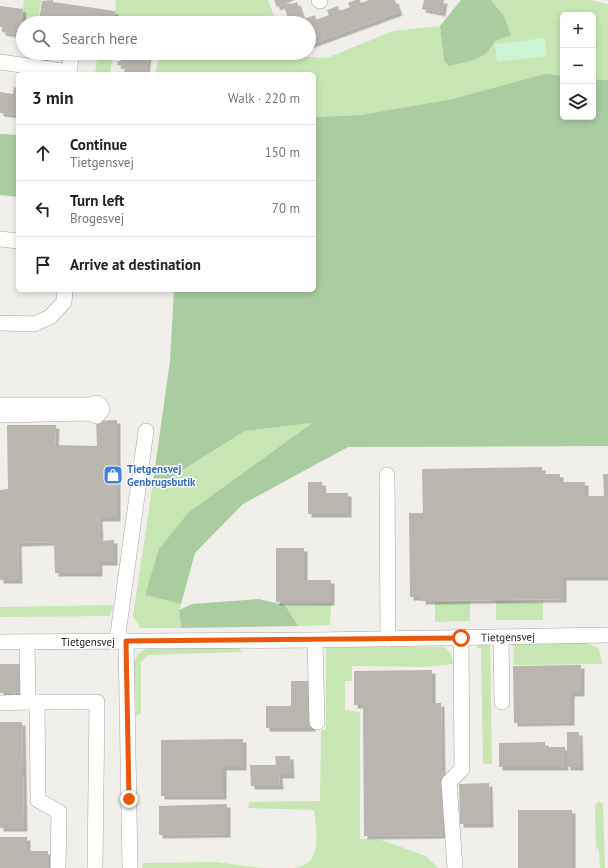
<!DOCTYPE html>
<meta charset="utf-8">
<style>
:root{--surface:#fff;--page:#f2f2f2;--text:#222;--muted:#767676;--line:#e0e0e0}
body{margin:0;font-family:"PT Sans",sans-serif;background:var(--page);color:var(--text)}
.controls{position:absolute;right:12px;top:12px;display:grid;overflow:hidden;border-radius:6px;box-shadow:0 2px 6px #0003}
.controls button{width:36px;height:36px;display:grid;place-items:center;padding:0;border:0;border-bottom:1px solid var(--line);background:var(--surface);color:var(--text);font:20px sans-serif}
.stop{position:absolute;width:12px;height:12px;margin:-9px;border:3px solid #ea580c;border-radius:50%;background:#fff}
.stop.end{background:#ea580c;border-color:#fff;box-shadow:0 1px 4px #0008}
.list{margin:0;padding:0;list-style:none}
h2{display:flex;justify-content:space-between;align-items:center;height:52px;margin:0;padding:0 16px;font-size:17px}
h2 small{font-size:13px;font-weight:400;color:var(--muted)}
.list li{display:grid;grid-template-columns:26px 1fr auto;gap:12px;align-items:center;box-sizing:border-box;height:56px;padding:0 16px;border-top:1px solid var(--line)}
.list b{display:block;font-size:15px;white-space:nowrap}
.list p{margin:0;font-size:13px;white-space:nowrap;color:var(--muted)}
.list em{font-size:13px;font-style:normal;color:var(--muted)}
.icon{flex:none;width:22px;height:22px;fill:none;stroke:currentColor;stroke-width:2;stroke-linecap:round;stroke-linejoin:round}
.map{position:relative;flex:none;width:608px;height:868px;overflow:hidden}
.search{position:absolute;background:var(--surface);box-shadow:0 2px 6px #0003;left:16px;top:16px;width:300px;height:44px;display:flex;align-items:center;gap:10px;box-sizing:border-box;padding:0 14px;border-radius:22px;color:var(--muted);font-size:15px}
.panel{position:absolute;background:var(--surface);box-shadow:0 2px 6px #0003;left:16px;top:72px;width:300px;height:220px;border-radius:6px}
.map>svg:first-child{display:block}
.grass{fill:#c7e6b4}
.forest{fill:#aacca1}
.park{fill:#cbf5d3}
.building{fill:#bab5ae;filter:url(#shadow)}
.lines{fill:none;stroke-linecap:round;stroke-linejoin:round}
.minor-casing{stroke:#a5a5a5;stroke-width:16}
.minor{stroke:#fff;stroke-width:15}
.route{stroke:#ea580c;stroke-width:5}
.labels{text-anchor:middle;stroke-width:3;stroke-linejoin:round;paint-order:stroke}
.shop-label{font-size:11px;font-weight:bold;fill:#366cbe;stroke:#fff;text-anchor:start}
.street-label{font-size:11px;fill:#212121;stroke:#fff}
</style>
<div class="map">
<svg width="608" height="868" viewBox="0 0 608 868">
<defs>
<filter id="shadow"><feDropShadow dx="3.5" dy="3.5" stdDeviation="0" flood-color="#0004"/></filter>
</defs>
<rect width="100%" height="100%" fill="#f1efe9"/>
<!-- grass -->
<g class="grass">
<polygon points="24,0 41,0 38,23 23,23 23,42 20,41"/>
<polygon points="116,0 268,0 274,16 279,23 114,23"/>
<polygon points="491,0 590,0 608,4 608,80 593,79 593,15 563,15 563,76 452,99 361,115 314,117 314,74 155,74 160,53 301,53 304,57 327,58 393,31 440,26 444,61 490,49 504,16"/>
<polygon points="98,53 113,53 110,74 95,74"/>
<polygon points="312,423 189,512 145,595 181,604 179,610 181,628 140,628 133,616 152,489 245,431"/>
<polygon points="496,601 543,602 543,620 496,620"/>
<polygon points="435,602 470,602 470,621 435,622"/>
<polygon points="331,604 330,625 298,626 285,605"/>
<polygon points="114,605 110,616 0,617 0,607"/>
<polygon points="513,641 583,641 599,649 602,664 514,665"/>
<polygon points="478,643 490,643 492,764 483,764 481,648 478,648"/>
<polygon points="237,646 242,652 148,655 141,662 141,713 136,716 134,663 138,654 146,649"/>
<path d="M326 646 445 647 451 654 453 664 425 667 352 666V681H345V710L360 712V839L381 840 426 856 438 868H293C324 865 316 833 314 810L248 808 249 802 320 801 321 731 326 729Z"/>
<polygon points="599,801 603,804 605,868 600,868 599,850 596,847 595,805"/>
<polygon points="215,862 263,868 143,868 142,863"/>
</g>
<!-- forest -->
<g class="forest">
<path d="M461 0H491L504 16 511 35 495 41C484 61 469 61 449 66L444 61 440 26Z"/>
<polygon points="545,74 563,76 563,117 593,117 593,79 608,80 608,446 348,447 243,504 195,553 181,604 145,595 159,549 189,512 312,423 245,431 152,489 170,361 174,290 314,290 314,117 361,115 452,99"/>
<polygon points="0,134 18,135 18,197 0,195"/>
<polygon points="259,599 285,605 298,626 181,628 179,610 192,604"/>
</g>
<!-- park -->
<polygon class="park" points="545,38 547,56 497,62 495,44"/>
<!-- building -->
<g class="building">
<polygon points="53,0 53,2 115,11 114,23 39,21 42,1"/>
<polygon points="274,0 295,0 277,7"/>
<polygon points="355,0 360,0 361,3 369,0 395,0 399,12 309,45 309,23 305,23 304,19 315,15 316,20 329,15 327,10 338,6 339,11 350,7 348,3"/>
<polygon points="424,0 444,0 442,13 422,9"/>
<polygon points="297,2 302,16 289,20 284,7"/>
<polygon points="0,6 23,9 21,30 14,29 13,34 2,32 2,27 0,27"/>
<polygon points="29,53 46,53 45,60 29,58"/>
<polygon points="122,53 148,53 146,74 124,74 125,66 117,65 118,61 121,61"/>
<polygon points="14,87 18,89 18,115 0,113 0,92 13,94"/>
<polygon points="117,420 117,518 99,518 100,541 114,540 114,562 99,562 99,573 55,573 54,542 18,543 19,580 0,580 0,490 8,489 7,425 56,425 55,445 97,446 96,421"/>
<polygon points="542,467 542,474 560,474 560,482 585,482 585,496 604,496 603,474 608,474 608,577 563,577 563,599 422,601 422,597 410,597 409,513 423,513 422,469"/>
<polygon points="308,482 322,482 323,493 348,493 348,514 308,514"/>
<polygon points="276,548 304,548 304,580 331,580 331,602 276,602"/>
<polygon points="0,664 25,664 25,692 0,693"/>
<polygon points="581,665 581,693 571,693 571,722 514,723 513,666"/>
<polygon points="432,670 432,703 441,703 443,835 364,836 363,705 354,705 354,671"/>
<polygon points="291,681 312,681 312,728 266,728 266,706 291,706"/>
<polygon points="0,722 22,722 24,828 0,828"/>
<polygon points="567,732 579,732 580,767 567,767"/>
<polygon points="243,739 243,767 223,767 223,796 161,796 161,740"/>
<polygon points="545,742 545,747 565,747 565,767 499,767 499,743"/>
<polygon points="275,756 290,756 291,775 279,775 280,786 251,786 250,765 276,765"/>
<polygon points="489,783 490,824 460,824 459,784"/>
<polygon points="227,804 227,834 159,835 159,806"/>
<rect x="518" y="810" width="54" height="58"/>
<polygon points="0,837 27,837 27,851 48,851 48,868 0,868"/>
</g>
<g class="lines">
<!-- minor casing -->
<g class="minor-casing">
<g id="minor">
<polyline points="319,0 320,1"/>
<polyline points="0,62 69,72 72,53"/>
<polyline points="0,239 18,241"/>
<polyline points="0,323 34,324 50,317 64,302 65,290"/>
<polyline points="0,405 91,405 96,403 101,406 102,410 97,416 91,413 0,415"/>
<polyline points="387,475 388,639"/>
<polyline points="501,637 502,702"/>
<polyline points="315,640 317,722"/>
<polyline points="117,641 146,431"/>
<polyline points="126,641 130,868"/>
<polyline points="0,642 315,640 608,635"/>
<polyline points="28,702 97,702 95,868"/>
<polyline points="37,702 38,800 59,812 58,868"/>
<polyline points="0,703 28,702 27,642"/>
<polyline points="455,868 449,782 462,769 461,638"/>
</g>
</g>
<!-- minor -->
<use href="#minor" class="minor"/>
</g>
<g class="lines">
<!-- route -->
<polyline class="route" points="129,799 126,641 461,638"/>
</g>
<!-- icons -->
<defs>
<g id="shop-square" transform="scale(1)"><rect x="-9" y="-9" width="18" height="18" rx="4" fill="#3f7fe0" stroke="#fff"/><path d="M-5-2.5h2.3a2.7 3.5 0 0 1 5.4 0H5L5.5 6h-11ZM-1.5-2.5h3a1.5 2.3 0 0 0-3 0Z" fill="#fff"/></g>
</defs>
<g fill-rule="evenodd">
<use href="#shop-square" x="113" y="475"/>
</g>
<g class="labels">
<!-- shop labels -->
<g class="shop-label">
<text x="127" y="473">Tietgensvej<tspan x="127" dy="13">Genbrugsbutik</tspan></text>
</g>
<!-- street labels -->
<g class="street-label">
<text transform="translate(508 637) rotate(-1)" y="4">Tietgensvej</text>
<text x="88" y="646">Tietgensvej</text>
</g>
</g>
</svg>
<div class="controls">
<button>+</button>
<button>−</button>
<button><svg class="icon" aria-label="layers" viewBox="0 0 24 24"><path d="M12 4l9 5-9 5-9-5zM3 14l9 5 9-5"/></svg></button>
</div>
<div class="stop" style="left:461px;top:638px"></div>
<div class="stop end" style="left:129px;top:799px"></div>
<div class="search"><svg class="icon" aria-label="search" viewBox="0 0 24 24"><circle cx="10" cy="10" r="6"/><path d="M15 15l6 6"/></svg>Search here</div>
<section class="panel">
<h2>3 min<small>Walk · 220 m</small></h2>
<ul class="list">
<li><svg class="icon" aria-label="ahead" viewBox="0 0 24 24"><path d="M12 20V5M6 11l6-6 6 6"/></svg><div><b>Continue</b><p>Tietgensvej</p></div><em>150 m</em></li>
<li><svg class="icon" aria-label="left" viewBox="0 0 24 24"><path d="M17 20v-9H6M10 6l-5 5 5 5"/></svg><div><b>Turn left</b><p>Brogesvej</p></div><em>70 m</em></li>
<li><svg class="icon" aria-label="arrive" viewBox="0 0 24 24"><path d="M6 21V4h12l-3 4 3 4H6"/></svg><div><b>Arrive at destination</b></div></li>
</ul>
</section>
</div>
